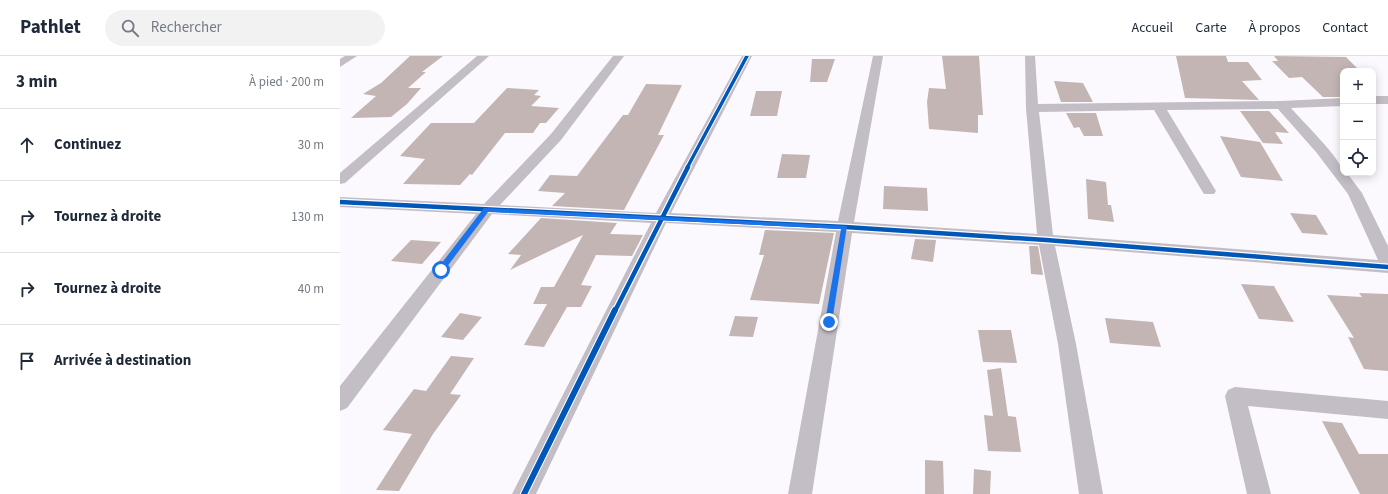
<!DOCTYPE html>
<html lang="fr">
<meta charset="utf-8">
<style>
:root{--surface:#fff;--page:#f2f2f3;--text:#1f2937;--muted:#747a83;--line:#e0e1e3}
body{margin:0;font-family:"Source Sans 3",sans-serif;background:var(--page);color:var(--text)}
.controls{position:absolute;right:12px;top:12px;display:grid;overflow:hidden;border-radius:8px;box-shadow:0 2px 10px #0003}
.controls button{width:36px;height:36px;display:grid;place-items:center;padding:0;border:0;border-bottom:1px solid var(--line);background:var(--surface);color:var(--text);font:20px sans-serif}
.stop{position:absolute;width:12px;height:12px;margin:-9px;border:3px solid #1a73e8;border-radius:50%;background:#fff}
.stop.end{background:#1a73e8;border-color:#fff;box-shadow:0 1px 4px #0008}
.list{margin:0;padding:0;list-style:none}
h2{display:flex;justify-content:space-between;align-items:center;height:52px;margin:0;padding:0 16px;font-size:17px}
h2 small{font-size:13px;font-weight:400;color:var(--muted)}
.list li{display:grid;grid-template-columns:26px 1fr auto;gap:12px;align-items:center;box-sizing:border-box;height:72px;padding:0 16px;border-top:1px solid var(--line)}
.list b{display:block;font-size:15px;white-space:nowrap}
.list em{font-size:13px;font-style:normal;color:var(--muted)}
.icon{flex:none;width:22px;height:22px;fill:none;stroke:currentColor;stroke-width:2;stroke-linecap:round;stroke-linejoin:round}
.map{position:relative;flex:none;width:1048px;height:438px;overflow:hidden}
header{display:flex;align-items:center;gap:24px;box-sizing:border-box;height:56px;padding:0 20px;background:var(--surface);border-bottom:1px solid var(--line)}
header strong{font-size:19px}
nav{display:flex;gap:22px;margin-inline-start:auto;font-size:14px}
.search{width:280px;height:36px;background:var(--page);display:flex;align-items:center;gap:10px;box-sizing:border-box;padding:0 14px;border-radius:22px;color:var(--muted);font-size:15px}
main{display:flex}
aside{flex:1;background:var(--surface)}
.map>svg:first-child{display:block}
.building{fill:#c3b5b3}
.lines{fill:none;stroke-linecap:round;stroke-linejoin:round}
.minor{fill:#c3bdc6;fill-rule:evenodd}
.cycleway-far2-casing{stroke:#fff;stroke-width:5.5}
.cycleway-far1-casing{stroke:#fff;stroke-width:7}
.cycleway-casing{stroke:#fff;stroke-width:8}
.cycleway-far2{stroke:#0057b8;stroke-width:3.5}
.cycleway-far1{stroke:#0057b8;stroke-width:4.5}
.cycleway{stroke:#0057b8;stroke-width:6}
.route{fill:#1a73e8}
</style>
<header>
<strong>Pathlet</strong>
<div class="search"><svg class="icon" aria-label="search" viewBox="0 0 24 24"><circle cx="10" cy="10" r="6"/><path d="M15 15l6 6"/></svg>Rechercher</div>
<nav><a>Accueil</a><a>Carte</a><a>À propos</a><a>Contact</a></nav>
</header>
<main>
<aside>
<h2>3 min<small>À pied · 200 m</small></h2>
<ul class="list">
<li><svg class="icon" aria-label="ahead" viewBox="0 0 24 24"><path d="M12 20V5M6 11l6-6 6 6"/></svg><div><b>Continuez</b></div><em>30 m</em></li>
<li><svg class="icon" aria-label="right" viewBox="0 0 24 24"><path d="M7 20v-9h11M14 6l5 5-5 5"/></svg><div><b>Tournez à droite</b></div><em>130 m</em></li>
<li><svg class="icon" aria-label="right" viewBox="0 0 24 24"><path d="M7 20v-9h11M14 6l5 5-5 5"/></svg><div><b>Tournez à droite</b></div><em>40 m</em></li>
<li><svg class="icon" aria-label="arrive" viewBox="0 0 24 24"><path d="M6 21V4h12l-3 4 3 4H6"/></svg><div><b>Arrivée à destination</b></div></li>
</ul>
</aside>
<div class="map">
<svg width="1048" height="438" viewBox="0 0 1048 438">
<rect width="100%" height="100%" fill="#fbf9fd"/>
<!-- building -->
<g class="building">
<polygon points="70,0 103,0 82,16 86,16 68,32 81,32 67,48 51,61 11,62 36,40 23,38 41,27"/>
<polygon points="602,0 639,0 643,59 638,59 638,77 589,73 587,46 589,32 606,33"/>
<polygon points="836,0 886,0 888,6 908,6 922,24 902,25 919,44 845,42"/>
<polygon points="934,0 1006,1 1020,15 1003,15 1003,41 983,41 962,21 949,22 932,5 938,5"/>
<polygon points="472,3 495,3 487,26 470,26"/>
<polygon points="714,25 743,27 753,46 721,46"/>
<polygon points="306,28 342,29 318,79 324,79 284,154 212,150 225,137 198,135 210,119 237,120 283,59 288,59"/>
<polygon points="167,32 199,34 194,39 201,40 191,50 219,52 206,67 200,67 193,77 165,77 132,119 130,118 120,129 63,128 85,103 60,100 91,67 134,67"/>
<polygon points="416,35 442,35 437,60 410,60"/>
<polygon points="900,55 929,55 949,77 935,76 943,88 923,87"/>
<polygon points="726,57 756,57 763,80 744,80 739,71 734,72"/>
<polygon points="880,80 920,86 943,125 901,121"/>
<polygon points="442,98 470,99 466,122 437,122"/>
<polygon points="746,123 766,126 768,149 771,149 774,166 748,163"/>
<polygon points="544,130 587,132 588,155 543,153"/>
<polygon points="950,157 976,159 988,179 962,177"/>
<polygon points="201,162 277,167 270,178 303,179 292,200 256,199 241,229 252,230 241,251 227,251 204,291 184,289 207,248 193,248 201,231 214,231 243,179 170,214 181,199 168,198"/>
<polygon points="425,174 494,177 479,248 410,244 424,199 419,199"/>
<polygon points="575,183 596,184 593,206 571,203"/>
<polygon points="71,184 101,186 82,208 51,205"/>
<polygon points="689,190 698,190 703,219 691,218"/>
<polygon points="901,228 934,230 954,266 919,263"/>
<polygon points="1019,237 1048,238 1048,315 1024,313 1008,281 1014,282 987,239 1022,241"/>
<polygon points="120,257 142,261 123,284 101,281"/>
<polygon points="395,260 418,261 413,281 389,280"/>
<polygon points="765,262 813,266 821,291 770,287"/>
<polygon points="638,274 671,274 677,307 643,306"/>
<polygon points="111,300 134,302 110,338 121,339 93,378 59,435 36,434 72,378 43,374 74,333 86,335"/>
<polygon points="661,312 668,360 676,361 681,396 648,395 644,359 653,360 647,314"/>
<polygon points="982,365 1002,367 1019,398 1048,398 1048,438 1020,438"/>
<polygon points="585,404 603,405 604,438 585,438"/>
<polygon points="634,413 651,415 650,438 633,438"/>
</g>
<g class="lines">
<!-- minor -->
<g class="minor">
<polygon points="5,0 17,0 0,11 0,3"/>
<polygon points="137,0 149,0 5,127 0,128 0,117"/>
<path d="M273 0H284L221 84 160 149 316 157 402 0H412L331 157 498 165 533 0H543L514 166 697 178 686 52 685 0H695L698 48 941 45 1003 42V50L951 52C961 64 1003 104 1003 117H1007L1022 137 1048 190V217L715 190 736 288 763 438H739L718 288 699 189 512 177 472 438H448L496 176 326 167 196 438H172L311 167 152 158 7 352 0 355V330L136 158 0 151V141L144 148 211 78ZM938 53 976 96 1008 138 1038 204 713 179 699 56 814 54 862 135 864 138H874L876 135 827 54Z"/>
<rect x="1033" y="40" width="15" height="8"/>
<polygon points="895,331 1048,345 1048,363 908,350 931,438 907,438 885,340 888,334"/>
</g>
<!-- cycleway-far2 casing -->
<g class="cycleway-far2-casing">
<polyline id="cycleway-far2" points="347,112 407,0"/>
</g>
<!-- cycleway-far1 casing -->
<g class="cycleway-far1-casing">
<g id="cycleway-far1">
<polyline points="0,146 505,171 706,184 1048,211"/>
<polyline points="275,255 348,111"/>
</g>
</g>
<!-- cycleway casing -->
<g class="cycleway-casing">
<polyline id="cycleway" points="184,438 275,254"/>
</g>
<!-- cycleway-far2 -->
<use href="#cycleway-far2" class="cycleway-far2"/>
<!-- cycleway-far1 -->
<use href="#cycleway-far1" class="cycleway-far1"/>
<!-- cycleway -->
<use href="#cycleway" class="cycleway"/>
</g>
<!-- route -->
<polygon class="route" points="144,152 507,170 492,266 489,268 485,266 501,173 148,156 103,216 98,216 98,212"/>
</svg>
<div class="controls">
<button>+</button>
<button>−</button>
<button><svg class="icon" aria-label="locate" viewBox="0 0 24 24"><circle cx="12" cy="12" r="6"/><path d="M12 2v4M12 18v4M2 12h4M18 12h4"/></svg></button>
</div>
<div class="stop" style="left:101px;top:214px"></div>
<div class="stop end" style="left:489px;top:266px"></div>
</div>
</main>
